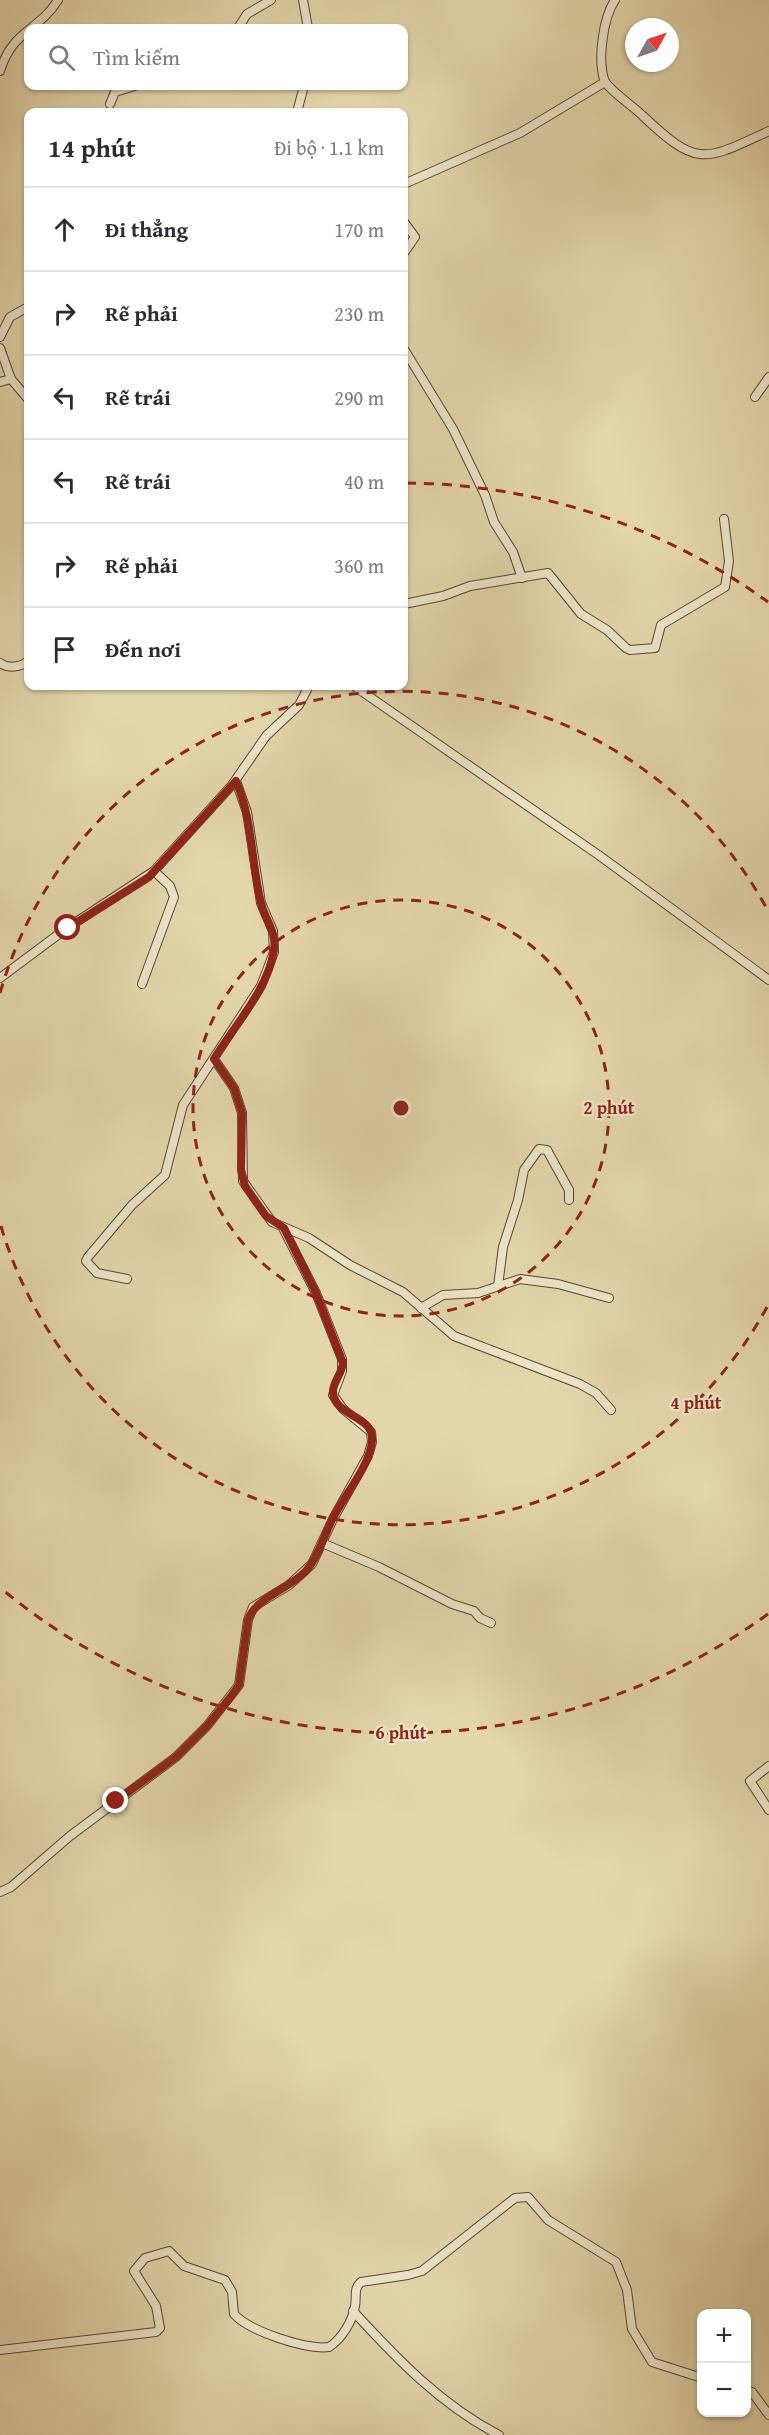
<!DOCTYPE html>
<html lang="vi">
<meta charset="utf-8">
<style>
:root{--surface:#fff;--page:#f2f2f3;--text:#2b2b33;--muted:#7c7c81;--line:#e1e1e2}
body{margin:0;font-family:"Gentium Book Plus",serif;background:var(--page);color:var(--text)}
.controls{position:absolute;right:18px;bottom:18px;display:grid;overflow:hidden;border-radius:12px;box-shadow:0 2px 4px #0004}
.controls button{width:54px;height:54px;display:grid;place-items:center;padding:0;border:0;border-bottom:2px solid var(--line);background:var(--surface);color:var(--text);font:30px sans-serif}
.compass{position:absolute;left:625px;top:18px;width:54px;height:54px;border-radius:50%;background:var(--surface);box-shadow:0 2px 4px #0004;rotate:50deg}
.stop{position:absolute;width:18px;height:18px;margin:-14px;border:4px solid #8f2418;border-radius:50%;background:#fff}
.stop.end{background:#8f2418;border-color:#fff;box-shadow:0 2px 6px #0008}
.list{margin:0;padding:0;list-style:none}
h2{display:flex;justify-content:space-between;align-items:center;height:78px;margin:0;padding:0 24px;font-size:26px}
h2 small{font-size:20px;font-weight:400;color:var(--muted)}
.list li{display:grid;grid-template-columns:39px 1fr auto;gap:18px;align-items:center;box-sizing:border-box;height:84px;padding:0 24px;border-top:2px solid var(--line)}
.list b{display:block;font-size:22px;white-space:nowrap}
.list em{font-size:20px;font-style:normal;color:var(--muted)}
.icon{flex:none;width:33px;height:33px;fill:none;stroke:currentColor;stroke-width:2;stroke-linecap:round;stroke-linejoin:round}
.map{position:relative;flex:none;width:769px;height:2435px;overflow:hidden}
.search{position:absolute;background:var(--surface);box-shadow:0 2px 4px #0004;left:24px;top:24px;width:384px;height:66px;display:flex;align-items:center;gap:15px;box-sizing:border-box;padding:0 21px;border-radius:12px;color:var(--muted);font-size:22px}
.panel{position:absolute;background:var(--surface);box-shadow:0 2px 4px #0004;left:24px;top:108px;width:384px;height:582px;border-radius:12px}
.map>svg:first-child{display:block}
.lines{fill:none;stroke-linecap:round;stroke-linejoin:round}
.street-casing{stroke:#534934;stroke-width:10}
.street{stroke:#ede4c8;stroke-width:8}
.route{stroke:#8f2418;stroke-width:8}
.ring{fill:none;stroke:#8f2418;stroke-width:3;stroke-dasharray:10 8}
.centre{fill:#8f2418;stroke:#ede4c8;stroke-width:3}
.ring-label{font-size:18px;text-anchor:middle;font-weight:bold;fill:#8f2418;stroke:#ede4c8;stroke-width:4.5;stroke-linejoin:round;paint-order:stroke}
</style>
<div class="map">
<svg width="769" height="2435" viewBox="0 0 769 2435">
<rect width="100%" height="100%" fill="#e3d6ab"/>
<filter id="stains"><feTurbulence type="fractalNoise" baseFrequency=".00333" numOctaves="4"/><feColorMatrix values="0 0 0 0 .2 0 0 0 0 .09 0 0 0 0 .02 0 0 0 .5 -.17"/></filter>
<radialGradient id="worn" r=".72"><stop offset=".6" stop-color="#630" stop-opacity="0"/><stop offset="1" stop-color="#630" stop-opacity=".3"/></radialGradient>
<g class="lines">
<!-- street casing -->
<g class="street-casing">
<g id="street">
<polyline points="303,0 308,28"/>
<polyline points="238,28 247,14 271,0"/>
<path d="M0 71C13 29 39 31 58 0"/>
<path d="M605 82C614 94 632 105 643 116 698 168 704 161 769 131"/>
<polyline points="110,104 115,92 135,86"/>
<polyline points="297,112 304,86"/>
<path d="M404 184 520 133 605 82C597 61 603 18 615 0"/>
<polyline points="404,222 415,237 404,253"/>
<polyline points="0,337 10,317 28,307"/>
<polyline points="0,348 11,379 28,399"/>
<polyline points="404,349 453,429 485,495 494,522 513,552 522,578"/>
<polyline points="0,382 11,379"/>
<polyline points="755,397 769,377"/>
<polyline points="404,604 443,596 470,586 548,573 581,614 607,630 626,648 630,650 655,648 661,625 725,587 729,561 724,519"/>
<path d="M0 663C8 669 21 667 28 661"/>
<polyline points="354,686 600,856 769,980"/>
<polyline points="0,978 67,928 154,871 232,785 266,736 299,705 309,686"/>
<polyline points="142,984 174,897 170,886 154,871"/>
<polyline points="214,1059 234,1088 242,1113 243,1181 272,1222 309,1238 350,1265 403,1292 454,1336 580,1384 596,1393 611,1410"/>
<polyline points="127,1279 97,1273 86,1261 88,1257 132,1205 165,1175 183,1105 261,986 274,952 273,931 261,903 247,812 236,781"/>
<polyline points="498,1286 503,1247 518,1200 524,1170 539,1149 547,1150 569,1190 569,1200"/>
<polyline points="421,1308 443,1295 478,1293 520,1279 558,1284 609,1298"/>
<polyline points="322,1543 379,1567 452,1604 474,1611 480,1618 491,1623"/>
<polyline points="769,1766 750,1781 769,1810"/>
<polyline points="0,1892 11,1887 70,1836 176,1757 207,1726 239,1685 248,1620 253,1607 289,1585 312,1564 333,1519 368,1456 372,1442 371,1432 343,1409 333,1395 342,1371 342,1359 316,1293 283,1228"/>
<path d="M353 2311C397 2359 441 2405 499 2435"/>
<path d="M0 2350 156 2332 160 2328 156 2306 134 2271 145 2258 169 2251 184 2266 225 2280 232 2292 234 2314C249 2331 306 2350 329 2347 342 2339 353 2320 355 2306 357 2297 353 2289 361 2282L408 2275 422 2271 515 2198 528 2197 548 2220 616 2262 627 2290 632 2329 652 2362 702 2378"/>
<polyline points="746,2390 752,2392 769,2415"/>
</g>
</g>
<!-- street -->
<use href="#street" class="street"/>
</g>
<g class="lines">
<!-- route -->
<path class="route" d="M68 928 149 877 236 781C253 820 251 862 261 903 265 920 277 932 274 950 268 990 234 1026 214 1059L234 1088 242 1113 241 1170 245 1186 266 1216 284 1228 316 1293 343 1363C342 1374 332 1383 333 1393 335 1416 374 1416 372 1440 371 1464 344 1496 333 1518 324 1535 319 1556 306 1571 289 1589 255 1598 248 1620L239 1685 232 1695 207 1726 176 1757 116 1801"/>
</g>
<!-- distance rings -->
<g class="ring">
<circle cx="401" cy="1108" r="208"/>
<path d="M767 1307A417 417 0 0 1 0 1223M0 993A417 417 0 0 1 767 909"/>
<path d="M768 1614A625 625 0 0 1 3 1590M406 483A625 625 0 0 1 768 602"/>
</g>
<circle cx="401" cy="1108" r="9" class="centre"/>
<g class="ring-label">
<text x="609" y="1114">2 phút</text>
<text x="696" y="1409">4 phút</text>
<text x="401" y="1739">6 phút</text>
</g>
<rect width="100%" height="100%" filter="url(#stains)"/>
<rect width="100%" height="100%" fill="url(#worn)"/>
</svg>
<div class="controls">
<button>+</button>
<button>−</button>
</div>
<svg class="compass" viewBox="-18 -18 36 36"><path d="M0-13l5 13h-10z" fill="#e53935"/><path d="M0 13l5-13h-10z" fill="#7c7c81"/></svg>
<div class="stop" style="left:68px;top:928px"></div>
<div class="stop end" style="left:116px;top:1801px"></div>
<div class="search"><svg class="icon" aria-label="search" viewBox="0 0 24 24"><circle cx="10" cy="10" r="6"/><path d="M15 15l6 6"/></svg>Tìm kiếm</div>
<section class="panel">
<h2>14 phút<small>Đi bộ · 1.1 km</small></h2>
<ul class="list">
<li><svg class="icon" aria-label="ahead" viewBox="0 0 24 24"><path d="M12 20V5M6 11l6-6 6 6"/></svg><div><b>Đi thẳng</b></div><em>170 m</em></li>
<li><svg class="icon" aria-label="right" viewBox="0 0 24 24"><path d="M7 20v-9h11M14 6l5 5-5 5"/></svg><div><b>Rẽ phải</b></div><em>230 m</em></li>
<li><svg class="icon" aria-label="left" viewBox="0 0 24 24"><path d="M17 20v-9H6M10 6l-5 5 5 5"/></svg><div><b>Rẽ trái</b></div><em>290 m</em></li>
<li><svg class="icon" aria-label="left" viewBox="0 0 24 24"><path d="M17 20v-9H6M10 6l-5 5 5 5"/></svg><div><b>Rẽ trái</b></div><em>40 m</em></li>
<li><svg class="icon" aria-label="right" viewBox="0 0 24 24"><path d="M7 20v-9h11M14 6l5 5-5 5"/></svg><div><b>Rẽ phải</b></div><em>360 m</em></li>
<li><svg class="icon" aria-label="arrive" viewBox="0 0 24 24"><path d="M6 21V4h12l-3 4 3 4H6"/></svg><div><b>Đến nơi</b></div></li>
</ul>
</section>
</div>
